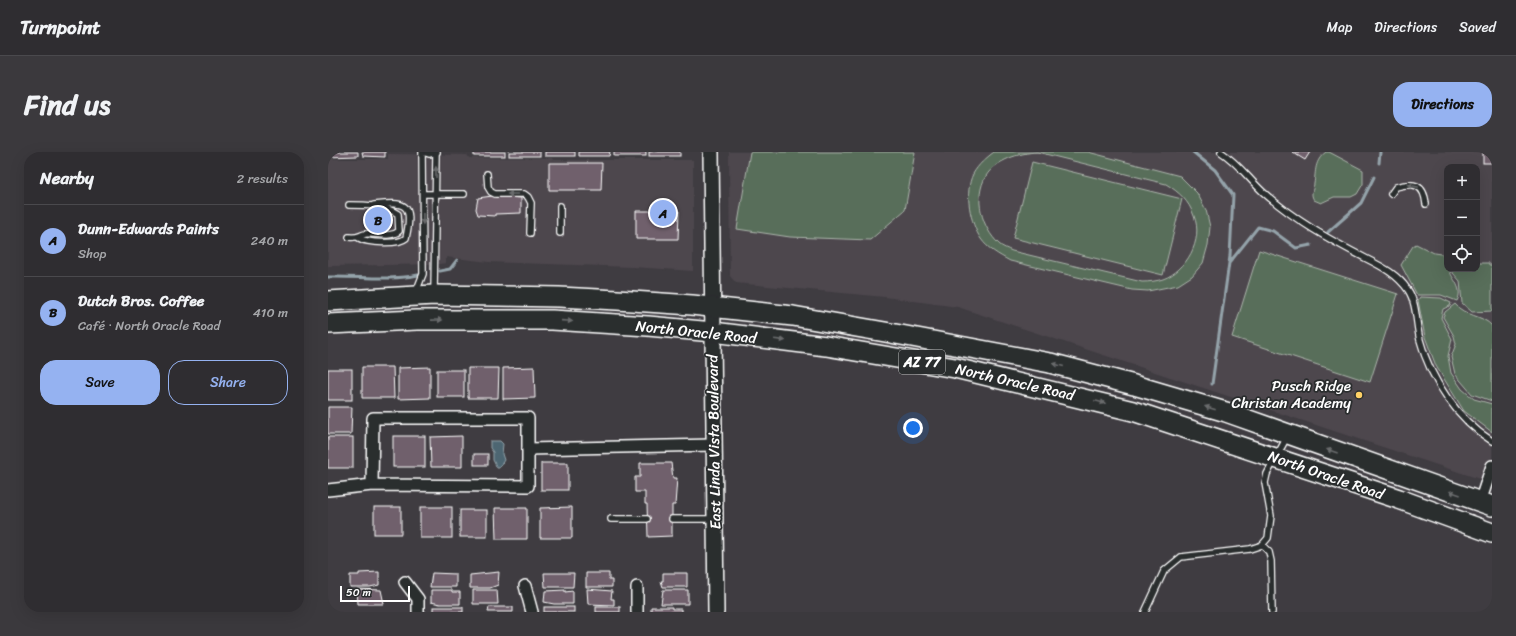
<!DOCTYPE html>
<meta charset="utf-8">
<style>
:root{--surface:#2f2d31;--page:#3b393d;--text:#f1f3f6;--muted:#a7a8ab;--line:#4a494d;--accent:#95b2f1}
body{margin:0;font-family:Sriracha,sans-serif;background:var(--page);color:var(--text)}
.controls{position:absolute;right:12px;top:12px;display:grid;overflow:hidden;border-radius:8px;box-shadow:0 4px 16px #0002}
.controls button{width:36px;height:36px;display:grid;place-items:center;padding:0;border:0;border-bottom:1px solid var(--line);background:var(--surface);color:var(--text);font:20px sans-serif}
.scale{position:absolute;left:12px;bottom:10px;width:70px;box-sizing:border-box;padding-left:4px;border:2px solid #fff;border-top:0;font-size:11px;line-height:14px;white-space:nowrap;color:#fff;-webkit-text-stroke:3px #2a2d2e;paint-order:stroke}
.you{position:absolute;left:585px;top:276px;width:14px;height:14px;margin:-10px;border:3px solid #fff;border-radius:50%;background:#1a73e8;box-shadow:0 0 0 6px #1a73e833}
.badge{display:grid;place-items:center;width:26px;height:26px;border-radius:50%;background:var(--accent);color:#111;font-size:13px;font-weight:700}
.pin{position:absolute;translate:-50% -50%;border:2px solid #fff;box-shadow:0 1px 4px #0006}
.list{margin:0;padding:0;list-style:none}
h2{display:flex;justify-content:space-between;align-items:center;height:52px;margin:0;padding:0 16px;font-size:17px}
h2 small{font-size:13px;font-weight:400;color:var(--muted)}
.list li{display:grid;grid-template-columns:26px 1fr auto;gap:12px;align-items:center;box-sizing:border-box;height:72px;padding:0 16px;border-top:1px solid var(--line)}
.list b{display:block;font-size:15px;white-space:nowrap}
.list p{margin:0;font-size:13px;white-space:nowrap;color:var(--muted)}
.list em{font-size:13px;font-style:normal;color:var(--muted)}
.actions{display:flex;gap:8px;padding:12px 16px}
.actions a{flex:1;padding:9px 0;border:1px solid var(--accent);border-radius:16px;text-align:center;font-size:14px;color:var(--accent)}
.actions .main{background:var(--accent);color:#111}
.icon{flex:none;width:22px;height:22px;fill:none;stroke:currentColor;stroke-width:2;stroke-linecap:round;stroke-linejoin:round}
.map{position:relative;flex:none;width:1164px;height:460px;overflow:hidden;border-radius:16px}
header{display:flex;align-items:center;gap:24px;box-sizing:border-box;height:56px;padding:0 20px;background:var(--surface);border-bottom:1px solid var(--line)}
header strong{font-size:19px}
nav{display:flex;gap:22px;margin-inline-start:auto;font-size:14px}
.intro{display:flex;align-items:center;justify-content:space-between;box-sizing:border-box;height:96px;padding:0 24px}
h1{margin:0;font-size:28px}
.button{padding:10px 18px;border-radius:16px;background:var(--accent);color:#111;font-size:14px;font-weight:700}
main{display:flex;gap:24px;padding:0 24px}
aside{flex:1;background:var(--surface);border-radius:16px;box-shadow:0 4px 16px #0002}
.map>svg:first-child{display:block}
.built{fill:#4e474e;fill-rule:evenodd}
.green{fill:#586e5a;stroke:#acb6ac;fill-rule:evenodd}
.water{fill:#4d6672;stroke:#94a3aa}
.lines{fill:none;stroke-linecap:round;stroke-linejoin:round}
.stream{stroke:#94a3aa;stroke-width:3}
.building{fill:#70606c;stroke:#fff}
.lane-casing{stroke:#fff;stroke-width:8}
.street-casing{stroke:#fff;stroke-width:14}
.secondary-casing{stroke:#fff;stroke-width:18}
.highway-casing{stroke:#fff;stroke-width:22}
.lane{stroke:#2a2d2e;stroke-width:5.5}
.street{stroke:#2a2d2e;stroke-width:11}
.secondary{stroke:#2a2d2e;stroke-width:15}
.highway{stroke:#2a2d2e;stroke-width:19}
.oneway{fill:#6a6c6d}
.poi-dot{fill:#ffd166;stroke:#2a2d2e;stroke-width:1.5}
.labels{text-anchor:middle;stroke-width:3.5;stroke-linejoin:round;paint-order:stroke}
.shield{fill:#2a2d2e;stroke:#bfc0c0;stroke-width:1}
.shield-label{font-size:14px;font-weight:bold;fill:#fff}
.street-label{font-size:15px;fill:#fff;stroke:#2a2d2e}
.poi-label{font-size:15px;fill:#fff;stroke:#2a2d2e;text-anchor:end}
</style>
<header>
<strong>Turnpoint</strong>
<nav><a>Map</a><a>Directions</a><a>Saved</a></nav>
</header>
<div class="intro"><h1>Find us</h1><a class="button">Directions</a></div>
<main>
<aside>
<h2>Nearby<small>2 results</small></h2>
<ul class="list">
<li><span class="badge">A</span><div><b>Dunn-Edwards Paints</b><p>Shop</p></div><em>240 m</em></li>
<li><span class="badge">B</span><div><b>Dutch Bros. Coffee</b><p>Café · North Oracle Road</p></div><em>410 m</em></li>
</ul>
<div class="actions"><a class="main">Save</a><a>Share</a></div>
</aside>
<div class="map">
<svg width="1164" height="460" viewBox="0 0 1164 460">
<rect width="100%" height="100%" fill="#3f3c41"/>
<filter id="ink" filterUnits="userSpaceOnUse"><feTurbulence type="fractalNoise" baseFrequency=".025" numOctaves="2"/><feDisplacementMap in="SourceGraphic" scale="8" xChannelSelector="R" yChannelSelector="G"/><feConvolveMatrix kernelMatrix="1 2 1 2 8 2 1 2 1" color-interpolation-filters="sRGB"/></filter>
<g filter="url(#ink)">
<!-- built -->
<g class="built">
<path d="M401 0H1164V331L630 155 557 145 408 131 402 124ZM1119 15H1149V117H1119Z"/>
<polygon points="60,2 139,3 141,6 225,6 226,8 365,8 365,119 306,115 161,110 118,105 118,111 111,112 0,114 0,7 60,7"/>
</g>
<!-- green -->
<g class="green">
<polygon points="422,0 587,0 577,58 542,88 462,85 409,77"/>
<path d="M666 0H760L852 24 869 41 878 58 882 75 880 93 875 111 864 124 850 133 820 139 804 138 682 109C671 103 660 97 653 87 642 71 636 40 645 22 650 13 658 6 666 0ZM709 0 838 32C851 40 861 49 866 64 876 88 858 119 835 127 829 129 821 130 814 130L684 99C680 97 674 95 671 92 654 76 645 46 658 24 668 8 691 1 709 0Z"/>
<path d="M998 0H1001L1035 18V32L1029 42 1023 45H1006L993 51 986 48C982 42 985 39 986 32 988 19 986 9 998 0Z"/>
<polygon points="704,10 854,47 835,123 685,86"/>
<path d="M1088 92 1106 101 1119 103V117H1121C1124 128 1136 136 1129 149L1113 143H1089L1073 113 1085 94Z"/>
<polygon points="931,98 1070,142 1042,230 904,185"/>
<polygon points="1149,111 1161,111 1161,113 1164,113 1164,159 1144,160 1134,151 1132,129 1125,121 1125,117 1149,117"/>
<polygon points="1092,145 1113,146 1123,151 1122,154 1115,157 1113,166 1124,187 1120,204 1123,221 1134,237 1146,247 1164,252 1164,280 1136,259 1108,214 1097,185 1090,148"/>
<path d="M1127 152C1136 164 1155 163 1164 174V249L1144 242 1127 222 1123 205 1128 192 1126 184 1115 165 1117 160Z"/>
</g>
<!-- water -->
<polygon class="water" points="162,289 172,289 175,292 174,302 176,308 171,316 169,316 165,308 165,300 162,296"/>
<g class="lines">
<!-- stream -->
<g class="stream">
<polyline points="865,0 887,18 905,43 902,104 884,232"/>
<polyline points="1051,11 1052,0"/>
<polyline points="1000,80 1033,51 1046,25"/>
<polyline points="902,110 930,75 945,79 968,96 983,93"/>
<polyline points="112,119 122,117 129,108"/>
<path d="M0 125C30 124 61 129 90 123"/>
</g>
</g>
<!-- building -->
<g class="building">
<polygon points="0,0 30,0 30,4 0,5"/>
<polygon points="34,0 57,0 57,5 35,4"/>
<rect x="146" y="0" width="31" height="4"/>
<rect x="181" y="0" width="31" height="4"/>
<rect x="217" y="0" width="30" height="4"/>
<polygon points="251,0 282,0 281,4 251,4"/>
<rect x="286" y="0" width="32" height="4"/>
<rect x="321" y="0" width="31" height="4"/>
<polygon points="964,0 982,0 977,8"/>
<rect x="1155" y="0" width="9" height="11"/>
<polygon points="221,11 274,11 273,38 221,38"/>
<polygon points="164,44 193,46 193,61 167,62 167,64 150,63 148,57 150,46"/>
<polygon points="308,59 351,59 350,87 308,87"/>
<polygon points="42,61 46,61 46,64 58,64 58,72 42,71"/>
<polygon points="34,215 65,215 66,246 34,246"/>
<polygon points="102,215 102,246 70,247 70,216"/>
<polygon points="206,215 207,246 175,247 175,216"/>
<polygon points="140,216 171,216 170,246 140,246"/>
<rect x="0" y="217" width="24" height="31"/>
<rect x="109" y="218" width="27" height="27"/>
<polygon points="0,255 24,255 23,282 0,282"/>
<rect x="65" y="284" width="32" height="31"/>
<polygon points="134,284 134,315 103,315 102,285"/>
<rect x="0" y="285" width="25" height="31"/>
<rect x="146" y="302" width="14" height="11"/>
<rect x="213" y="311" width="27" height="27"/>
<polygon points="312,311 343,311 345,326 349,326 347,353 344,353 344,384 320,385 319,352 317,352 317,340 307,340 307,325 312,325"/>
<rect x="46" y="355" width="27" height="27"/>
<rect x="92" y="355" width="32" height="31"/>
<polygon points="244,355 244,386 212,386 212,356"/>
<polygon points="167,356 199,356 199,387 168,387"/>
<rect x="132" y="358" width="27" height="27"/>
<polygon points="51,420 51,433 42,435 22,435 22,423 31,423 31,421"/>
<polygon points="171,420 170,433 162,436 142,436 142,423"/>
<polygon points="104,421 128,422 128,435 102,435"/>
<polygon points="216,421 246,421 245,435 217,435"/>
<polygon points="258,421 281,421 281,428 284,428 284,435 258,435"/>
<polygon points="335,421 359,421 359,435 335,435 333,429 335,429"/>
<polygon points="29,437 53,438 56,452 30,452"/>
<polygon points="259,437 284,439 283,447 286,447 286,453 260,452"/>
<polygon points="103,438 124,438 124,440 132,440 132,452 112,452 103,450"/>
<polygon points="145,438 169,438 170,452 145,452"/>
<polygon points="237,438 237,440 245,439 245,452 226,452 216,450 217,439"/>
<polygon points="335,438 360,438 360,452 333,452"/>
<rect x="105" y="455" width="30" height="5"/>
<polygon points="161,455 185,455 185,460 160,460"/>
<rect x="216" y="455" width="30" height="5"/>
<rect x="268" y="455" width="24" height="5"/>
<polygon points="323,455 344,455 344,457 353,457 353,460 323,460"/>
</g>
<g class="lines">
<!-- lane casing -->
<g class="lane-casing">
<g id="lane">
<polyline points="95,0 101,2 109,0"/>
<path d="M893 0C910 11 921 27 935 40 966 68 1002 88 1039 107 1055 115 1070 123 1080 138 1089 151 1088 173 1092 188 1102 227 1130 268 1164 289"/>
<polyline points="159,22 160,35 163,40 167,42 196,42 200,45 203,51 202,81"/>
<polyline points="95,42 136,42"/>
<path d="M1063 42 1068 35C1086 30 1096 32 1098 52"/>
<path d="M21 53C36 53 57 53 70 62L71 79C62 87 48 80 37 82 30 84 30 86 21 85"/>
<polyline points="232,54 232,81"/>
<path d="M31 86C39 91 70 93 78 86 86 50 77 50 46 53"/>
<polyline points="88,140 95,122 94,0"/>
<polyline points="106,141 108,1"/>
<polyline points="283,367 319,367"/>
<polyline points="344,367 386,367"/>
<polyline points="934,393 941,400 943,409 944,460"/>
<polyline points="817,460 836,419 853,405 922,397 934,393 940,386 943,364 937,331 939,322 959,285"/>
</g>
</g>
<!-- street casing -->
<g class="street-casing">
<g id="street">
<polyline points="200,297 385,293"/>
<polyline points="0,338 44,333 200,334 200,266 45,266 44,333"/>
<polyline points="1152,350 1164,314"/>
<polyline points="77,430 90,447 90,460"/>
<polyline points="197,434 204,460"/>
<polyline points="309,435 309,460"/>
</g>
</g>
<!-- secondary casing -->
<g class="secondary-casing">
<polyline id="secondary" points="383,0 388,460"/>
</g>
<!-- highway casing -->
<g class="highway-casing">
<g id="highway">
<polyline points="0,149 106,143 231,145 289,148 364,153 465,164 557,180 722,211 806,233 898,260 1164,354"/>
<polyline points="0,172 89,168 224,168 320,174 385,180 498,194 627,216 805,259 1071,347 1164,381"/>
</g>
</g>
<!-- lane -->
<use href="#lane" class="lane"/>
<!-- street -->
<use href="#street" class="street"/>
<!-- secondary -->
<use href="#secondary" class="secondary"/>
<!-- highway -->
<use href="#highway" class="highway"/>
</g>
<!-- one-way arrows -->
<defs><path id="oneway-solid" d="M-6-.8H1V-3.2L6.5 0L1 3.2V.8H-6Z"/></defs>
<g class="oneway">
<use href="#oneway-solid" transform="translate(108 20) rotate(-91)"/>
<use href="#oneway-solid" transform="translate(1085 34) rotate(-168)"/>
<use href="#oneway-solid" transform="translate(185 42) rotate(180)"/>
<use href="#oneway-solid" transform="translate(95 67) rotate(90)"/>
<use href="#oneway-solid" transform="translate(109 168) rotate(-1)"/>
<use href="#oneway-solid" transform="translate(239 169) rotate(4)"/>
<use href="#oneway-solid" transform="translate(452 188) rotate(7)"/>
<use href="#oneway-solid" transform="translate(730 213) rotate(-166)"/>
<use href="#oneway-solid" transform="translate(772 250) rotate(14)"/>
<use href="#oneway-solid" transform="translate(882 256) rotate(-163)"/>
<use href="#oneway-solid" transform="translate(1004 299) rotate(-161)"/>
<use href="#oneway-solid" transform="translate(1127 341) rotate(-161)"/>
</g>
</g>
<!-- markers -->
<circle class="poi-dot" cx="1031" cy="243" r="4"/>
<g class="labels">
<!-- shield labels -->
<rect class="shield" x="571" y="198" width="46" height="24" rx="3"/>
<g class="shield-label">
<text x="594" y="215">AZ 77</text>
</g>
<!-- street labels -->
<g class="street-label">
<text transform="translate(368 180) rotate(6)" y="5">North Oracle Road</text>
<text transform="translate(687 230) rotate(13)" y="5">North Oracle Road</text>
<text transform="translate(386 290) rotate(-91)" y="5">East Linda Vista Boulevard</text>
<text transform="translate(998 323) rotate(19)" y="5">North Oracle Road</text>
</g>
<!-- poi labels -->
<g class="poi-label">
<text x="1023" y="239">Pusch Ridge<tspan x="1023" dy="17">Christan Academy</tspan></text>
</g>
</g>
</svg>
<div class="controls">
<button>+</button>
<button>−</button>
<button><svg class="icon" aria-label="locate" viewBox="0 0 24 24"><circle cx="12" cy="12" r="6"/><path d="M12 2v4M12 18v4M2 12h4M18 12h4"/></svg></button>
</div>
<div class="scale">50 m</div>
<div class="you"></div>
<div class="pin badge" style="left:335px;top:61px">A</div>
<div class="pin badge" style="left:50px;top:68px">B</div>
</div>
</main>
